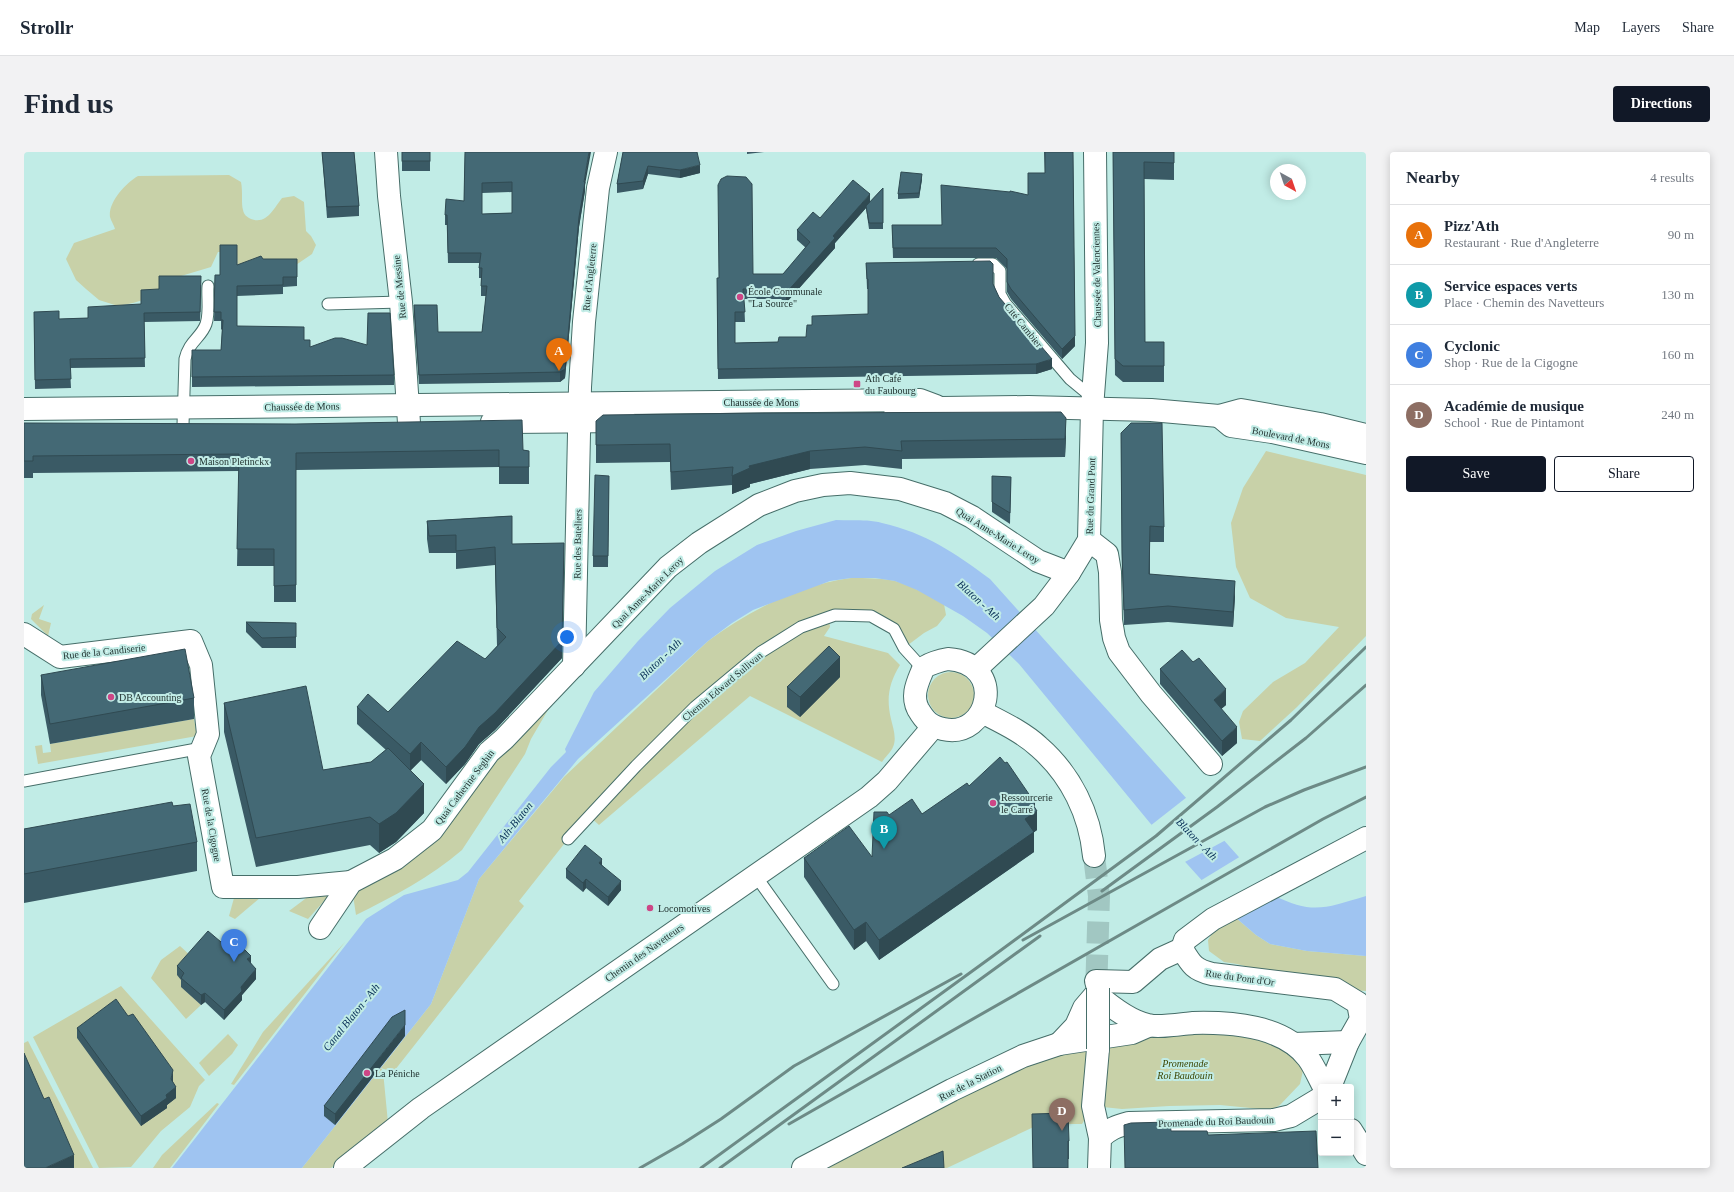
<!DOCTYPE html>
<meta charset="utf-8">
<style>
:root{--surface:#fff;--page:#f2f2f3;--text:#1f2937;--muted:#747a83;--line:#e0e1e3;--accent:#111827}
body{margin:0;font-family:Georgia,serif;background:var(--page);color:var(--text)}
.controls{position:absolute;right:12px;bottom:12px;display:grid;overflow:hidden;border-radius:4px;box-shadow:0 2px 10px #0003}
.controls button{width:36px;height:36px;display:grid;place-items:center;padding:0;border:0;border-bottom:1px solid var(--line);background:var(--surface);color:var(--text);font:20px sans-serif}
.compass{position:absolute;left:1246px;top:12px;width:36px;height:36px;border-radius:50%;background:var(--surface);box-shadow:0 2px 10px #0003;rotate:140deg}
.you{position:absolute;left:543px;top:485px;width:14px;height:14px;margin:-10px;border:3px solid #fff;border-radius:50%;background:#1a73e8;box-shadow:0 0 0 6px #1a73e833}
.badge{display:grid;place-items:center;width:26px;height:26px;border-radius:50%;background:var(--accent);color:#fff;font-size:13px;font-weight:700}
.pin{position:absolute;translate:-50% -33px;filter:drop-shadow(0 1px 2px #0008)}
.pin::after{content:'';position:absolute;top:21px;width:14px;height:12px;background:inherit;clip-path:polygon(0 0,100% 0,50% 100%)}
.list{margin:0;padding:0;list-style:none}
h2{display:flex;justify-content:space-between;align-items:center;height:52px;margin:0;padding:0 16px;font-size:17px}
h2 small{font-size:13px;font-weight:400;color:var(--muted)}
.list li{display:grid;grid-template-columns:26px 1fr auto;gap:12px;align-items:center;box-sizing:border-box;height:60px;padding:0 16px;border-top:1px solid var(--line)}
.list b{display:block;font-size:15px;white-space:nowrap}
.list p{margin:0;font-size:13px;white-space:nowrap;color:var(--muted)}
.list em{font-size:13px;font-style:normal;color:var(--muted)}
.actions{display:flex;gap:8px;padding:12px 16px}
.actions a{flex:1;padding:9px 0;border:1px solid var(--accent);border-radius:4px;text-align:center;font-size:14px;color:var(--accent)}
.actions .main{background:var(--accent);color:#fff}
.map{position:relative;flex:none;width:1342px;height:1016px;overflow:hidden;border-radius:4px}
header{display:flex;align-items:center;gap:24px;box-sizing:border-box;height:56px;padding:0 20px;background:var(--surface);border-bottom:1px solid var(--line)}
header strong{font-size:19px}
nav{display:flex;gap:22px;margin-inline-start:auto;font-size:14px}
.intro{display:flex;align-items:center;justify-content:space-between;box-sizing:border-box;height:96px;padding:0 24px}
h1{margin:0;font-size:28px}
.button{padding:10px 18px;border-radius:4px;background:var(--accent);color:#fff;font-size:14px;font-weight:700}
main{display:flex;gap:24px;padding:0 24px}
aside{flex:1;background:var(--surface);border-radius:4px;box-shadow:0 2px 10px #0003}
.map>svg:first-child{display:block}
.green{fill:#c8d1a8}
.water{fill:#9fc4f1}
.pier{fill:#c1ece6}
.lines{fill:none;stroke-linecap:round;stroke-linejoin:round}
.secondary-tunnel{stroke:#a1c7c2;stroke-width:22;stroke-dasharray:22 11;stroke-linecap:butt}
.lane-casing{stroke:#466e69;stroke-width:13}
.street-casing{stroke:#466e69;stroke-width:24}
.secondary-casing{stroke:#466e69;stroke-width:24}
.primary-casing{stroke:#466e69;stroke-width:24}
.lane{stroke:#fff;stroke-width:11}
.street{stroke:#fff;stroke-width:22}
.secondary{stroke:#fff;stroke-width:22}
.primary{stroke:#fff;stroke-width:22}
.rail{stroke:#6d8a86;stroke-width:3}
.street-bridge-casing{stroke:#466e69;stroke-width:24;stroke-linecap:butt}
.street-bridge{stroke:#fff;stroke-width:22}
.wall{fill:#3a5a65;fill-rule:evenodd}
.shaded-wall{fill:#304a52}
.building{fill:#446975;stroke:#304a52;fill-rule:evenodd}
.poi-dot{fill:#cd4686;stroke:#c1ece6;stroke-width:1.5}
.labels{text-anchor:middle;stroke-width:4;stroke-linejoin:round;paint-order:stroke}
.street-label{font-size:10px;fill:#233432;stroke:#c1ece6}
.poi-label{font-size:10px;fill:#233432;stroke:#c1ece6;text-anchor:start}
.park-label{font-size:10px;font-style:italic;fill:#3c4502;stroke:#c1ece6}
.water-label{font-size:11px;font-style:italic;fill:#082f57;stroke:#c1ece6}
</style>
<header>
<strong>Strollr</strong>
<nav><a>Map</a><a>Layers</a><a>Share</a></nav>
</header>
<div class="intro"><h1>Find us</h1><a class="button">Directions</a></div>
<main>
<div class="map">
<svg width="1342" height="1016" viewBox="0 0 1342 1016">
<rect width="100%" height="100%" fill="#c1ece6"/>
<!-- green -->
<g class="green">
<path d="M205 23 217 30C219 40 217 52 219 58 220 63 223 65 227 67 243 73 250 56 258 46L270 44 280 50 282 79 287 84 292 93 288 102 266 117 214 134 213 100H194L187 115 157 124 135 143 109 151 94 154 75 148 62 137 52 128 42 107 50 91 91 77C90 73 87 69 86 65 84 50 102 31 114 24Z"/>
<polygon points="1242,299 1342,323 1342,484 1273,555 1236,589 1218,587 1215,570 1219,559 1249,530 1281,511 1315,475 1262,466 1226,446 1212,415 1207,371 1219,336"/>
<path d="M827 426C842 426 857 426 871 429 888 434 904 443 920 452L922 463 913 474 900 481 880 496 870 477 847 464 805 465 806 475 800 484 864 501 876 513C865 531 862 546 867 567 869 576 873 586 869 595 867 600 861 605 858 610L726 544 575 673 565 664 544 687 495 749 500 754 367 923 363 918 357 916 359 919 364 971 307 1016H278L407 852 455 727 540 625 684 489C726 458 775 433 827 426Z"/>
<polygon points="20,453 15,467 27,471 24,484 7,467 8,462"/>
<circle cx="927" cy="543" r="23"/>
<path d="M538 534 507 587 501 602 438 698C407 725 368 745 332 763L327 730 371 707Z"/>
<polygon points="170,567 173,584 14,612 11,594 18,593 19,601 27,600 26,592"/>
<polygon points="308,740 284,767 265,759 289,741"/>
<polygon points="237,745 211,767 205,764 210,746"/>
<polygon points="1211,765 1232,783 1246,792 1283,799 1342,804 1342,839 1311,837 1213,812 1200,810 1185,799 1184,788 1193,774"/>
<polygon points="321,790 210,933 207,932 239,880"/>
<polygon points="156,794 169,806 158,835 177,853 162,867 127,826 137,808"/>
<polygon points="97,834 181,928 175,934 166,955 137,979 107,1015 75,1016 9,885"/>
<polygon points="1195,881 1220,884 1268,899 1280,914 1276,932 1256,953 1247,958 1196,953 1145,954 1098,957 1069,954 1058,972 1016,972 923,1016 802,1016 930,949 997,916 1026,905 1125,883"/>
<polygon points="204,882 214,893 208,902 185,924 175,911"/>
<polygon points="4,889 69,1016 43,1016 0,929 0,891"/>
<polygon points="193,951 195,952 146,1016 129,1016 138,1003"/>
</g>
<!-- water -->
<path class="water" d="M812 368C827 369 844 367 858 371 902 381 931 401 966 427L1249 743C1289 763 1301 756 1342 744V804L1283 799 1246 792 1232 783 1211 765 1126 671 995 512 963 481 939 464 893 438 871 429 851 426H827L806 429 729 458 708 471 684 489 554 607 455 727 407 852 278 1016H148L342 767 380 743 434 728 444 720 527 615 542 600 541 597 570 540 614 489 646 456 691 419 733 393 772 379Z"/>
<!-- pier -->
<g class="pier">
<polygon points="1163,645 1202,688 1159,711 1126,674"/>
<polygon points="1217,704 1237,728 1197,753 1176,729"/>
</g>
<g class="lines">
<!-- secondary-tunnel -->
<polyline class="secondary-tunnel" points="1070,704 1075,744 1072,842"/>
<!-- lane casing -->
<g class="lane-casing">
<g id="lane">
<polyline points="954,112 969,112 976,119 976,142 981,151 1046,227 1069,246"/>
<polyline points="304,152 377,150"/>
<path d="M159 273 161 207C165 189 177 186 182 172 186 161 183 145 184 134"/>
<polyline points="0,629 178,596"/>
<polyline points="544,687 612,614 671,555 737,500 777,475 811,463 847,464 870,477 880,496 899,517"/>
<polyline points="731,723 809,832"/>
</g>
</g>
<!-- street casing -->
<g class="street-casing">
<g id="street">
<polyline points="362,0 365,44 377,150 385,271"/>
<polyline points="1065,388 1083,402 1086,420 1087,468 1090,486 1095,500 1127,542 1187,612"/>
<polyline points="0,482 36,505 167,489 177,513 184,582 175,604 199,735 274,735 327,730"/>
<polyline points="550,514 556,235 560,170 574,36 582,0"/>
<polyline points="296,776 327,730 371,707 408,678 465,600 480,587 644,415 675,391 735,353 771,339 799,333 826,331 876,337 921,351 948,365 1014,409 1045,421"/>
<polyline points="1074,836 1072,829 1109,830 1136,807 1158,797"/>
<polyline points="1270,892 1324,890"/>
<polyline points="1074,897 1069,954 1076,986"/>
<path d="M1306 935 1324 890 1337 867 1334 851 1311 837 1188 822C1170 818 1167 812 1158 797L1161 788 1189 767 1342 686"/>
<polyline points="321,1016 397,956 845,645 863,629 909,575"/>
</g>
</g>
<!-- secondary casing -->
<g class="secondary-casing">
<g id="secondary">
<path d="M924 507C984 511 965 588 919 577 906 574 901 569 894 557 888 545 892 534 897 522 898 521 898 518 899 517 903 512 918 508 924 507Z"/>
<polyline points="952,517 1020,454 1045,421 1065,388 1068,256 1073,191 1071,0"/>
<path d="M958 560C977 570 999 580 1015 595 1047 623 1066 662 1070 704"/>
<path d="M1035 892 1052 874 1060 856 1072 842C1085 853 1107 870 1124 873 1133 876 1158 872 1169 871 1207 870 1259 873 1284 906 1290 914 1295 926 1300 935"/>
<polyline points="1327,978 1342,1002"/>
<polyline points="779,1016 928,938 999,904 1035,892 1108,881 1124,874"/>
<path d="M1075 1016 1076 986C1085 977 1093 974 1105 971L1250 968 1267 964 1297 946"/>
</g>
</g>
<!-- primary casing -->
<g class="primary-casing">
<g id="primary">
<polyline points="0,257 896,248 912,254"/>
<polyline points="1195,264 1207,274 1248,280 1342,301"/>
<polyline points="870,265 880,265 917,256 1004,255 1127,258 1195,264 1217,258 1296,272 1342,283"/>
<polyline points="468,270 602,269"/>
</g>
</g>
<!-- lane -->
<use href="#lane" class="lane"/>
<!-- street -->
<use href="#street" class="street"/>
<!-- secondary -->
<use href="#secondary" class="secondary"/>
<!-- primary -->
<use href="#primary" class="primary"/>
<!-- rail -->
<g class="rail">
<polyline points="1078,739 1193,655 1282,586 1342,533"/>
<polyline points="999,788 1241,655 1280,638 1342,615"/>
<polyline points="765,972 1299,667 1342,645"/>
<polyline points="616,1016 658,992 697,967 770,914 937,822"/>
<polyline points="677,1016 969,804 1132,684 1267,568 1342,495"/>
<polyline points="696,1016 1016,784"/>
</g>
<!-- street-bridge casing -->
<g class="street-bridge-casing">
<polyline id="street-bridge" points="1074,897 1074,836"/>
</g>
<!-- street-bridge -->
<use href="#street-bridge" class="street-bridge"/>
</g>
<!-- wall -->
<g class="wall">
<polygon points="298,0 330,0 335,54 335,64 303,66"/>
<rect x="378" y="0" width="28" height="19"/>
<path d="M441 0 561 33V39L555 75 541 226 536 230 395 232 390 163V153L414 180H458L462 144H457V126H455V116L456 111H424L423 73H421V63L440 49ZM488 40V61L458 62V41Z"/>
<polygon points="599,0 676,21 656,26 624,22 619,37 593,41 593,32"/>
<polygon points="723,0 740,0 723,2"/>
<polygon points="1020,0 1049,0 1051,194 1038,207 987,147 983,140 983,117 972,106 869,106 868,73 917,73 1004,43 1021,21"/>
<polygon points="1089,0 1150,0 1150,28 1120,27 1121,190 1140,190 1140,230 1099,230 1091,223"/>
<polygon points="898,27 895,46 874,47 874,42"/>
<polygon points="859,36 859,77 845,77 842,56 811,91 811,96 762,151 757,147 720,147 721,170 711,170 711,191 754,190 782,185 788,173 844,162 844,137 843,137 842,111 969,132 975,145 1028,217 1012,222 694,227 693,126 729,122 759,122 782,96 773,88 773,78 796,66 846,50"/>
<polygon points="239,107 273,107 273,134 259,135 259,142 213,144 213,174 280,188 286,195 370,223 370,233 168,235 168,198 197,198 198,177 197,178 197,169 190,169 191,123 196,123 213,113"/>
<polygon points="177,133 176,169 120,170 121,215 46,216 47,236 11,237 10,160 35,167 64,166 117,152 135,137"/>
<polygon points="0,271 499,298 505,299 505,332 475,332 475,315 272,318 272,450 250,450 250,414 213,414 215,319 9,321 9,326 0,326"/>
<polygon points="1097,281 1140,375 1140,390 1126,390 1126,422 1211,444 1209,475 1144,470 1100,473 1098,417"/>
<polygon points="1042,284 1041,305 878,307 878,317 841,313 786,317 726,332 726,335 708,342 708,333 647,338 646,310 572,311 572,293"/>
<polygon points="585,324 584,415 569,415 569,404"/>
<polygon points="968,324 987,325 986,372 968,360"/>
<polygon points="488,364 488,392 540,409 538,506 471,578 455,592 441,612 422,632 397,608 387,618 400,661 372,690 355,701 346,693 232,715 200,580 200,551 299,618 347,610 362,598 333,572 333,555 364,560 461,507 473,494 471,413 432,417 432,401 405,401 403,387 403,369"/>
<polygon points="222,470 272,471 272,496 238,496 222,480"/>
<polygon points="1136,517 1202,553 1197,557 1213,591 1198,604 1136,532"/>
<polygon points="17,523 170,546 170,567 26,592 17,543"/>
<polygon points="816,525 776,565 763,555 763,535"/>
<polygon points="945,634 1011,655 1013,678 1010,680 1010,700 855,808 842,789 830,798 780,725 780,706 848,705 865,663 898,662"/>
<polygon points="149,654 173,690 173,719 0,751 0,677"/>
<polygon points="578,713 597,738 584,754 562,736 559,740 542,726 542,717"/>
<polygon points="197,790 227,811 232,827 218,843 218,848 200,868 181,850 177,853 157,835 157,828 153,823 153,814"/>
<polygon points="53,876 149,928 149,930 152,946 143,953 143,956 117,974 53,886"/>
<polygon points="381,884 311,973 300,964 300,954"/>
<polygon points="1008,962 1045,989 1045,1007 1044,1007"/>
</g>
<!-- shaded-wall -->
<g class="shaded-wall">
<polygon points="565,0 567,0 561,33 561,39 555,75 541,226 536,230 536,220 560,30"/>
<polygon points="676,13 676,21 656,26 656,18"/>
<polygon points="624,14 624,22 619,37 619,29"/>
<polygon points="898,22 898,27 895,46 895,41"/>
<polygon points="846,42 846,52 842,54 842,56 811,91 811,96 762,151 762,141 809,84"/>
<polygon points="177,124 177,133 176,169 176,160"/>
<polygon points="1051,184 1051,194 1038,207 1038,197"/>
<polygon points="1028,207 1028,217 1012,222 1012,212"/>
<polygon points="1042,266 1042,284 1041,305 1041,287"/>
<polygon points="786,299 786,317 726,332 726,335 708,342 708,324 725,314"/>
<polygon points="540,391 538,506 471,578 455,592 441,612 422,632 422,615"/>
<polygon points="1211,429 1211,444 1209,475 1209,460"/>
<polygon points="816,505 816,525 776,565 776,545"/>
<polygon points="1202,537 1202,553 1190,563 1190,548"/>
<polygon points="1213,575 1213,591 1198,604 1198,589"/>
<polygon points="397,590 397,608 386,619 386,602"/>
<polygon points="400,632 400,661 372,690 355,701 355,672"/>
<polygon points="1011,651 1011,660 1013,659 1013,678 1001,687 1001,667 1009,653"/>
<polygon points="1010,680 1010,700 855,808 855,788"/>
<polygon points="578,707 578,716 575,711"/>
<polygon points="562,727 562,736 559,740 559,731"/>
<polygon points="597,729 597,738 584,754 584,745"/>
<polygon points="842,770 842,789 830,798 830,778"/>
<polygon points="227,804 227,813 223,807"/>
<polygon points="232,817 232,827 218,843 218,848 200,868 200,858 217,835"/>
<polygon points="181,841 181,850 177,853 177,843"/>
<polygon points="381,873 381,884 311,973 311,962"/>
<polygon points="149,918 149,928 147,938 147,927"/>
<polygon points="152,935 152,946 143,953 143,956 117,974 117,964"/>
<polygon points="50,1003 50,1016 21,1016"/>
</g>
<!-- building -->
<g class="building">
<polygon points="298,0 330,0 335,54 303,55"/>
<rect x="378" y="0" width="28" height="9"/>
<path d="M441 0H565L560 30H561L555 65 541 217 536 220 395 223 390 153H413L414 180H458L463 134H457L458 116H455L457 101H424L423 63H421L422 47 440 49ZM488 30V61L458 62V31Z"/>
<polygon points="599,0 673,0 676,13 656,18 624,14 619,29 593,32"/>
<polygon points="1021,0 1049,0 1051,184 1038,197 987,137 983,130 983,107 972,96 869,96 868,73 918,73 917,33 986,40 986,39 1004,43 1004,21 1021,21"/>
<polygon points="1089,0 1150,0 1150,11 1120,10 1121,190 1140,190 1140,214 1099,214 1091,207"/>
<polygon points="877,20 898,22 895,41 874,42"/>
<polygon points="703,24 722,25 728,32 729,122 759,122 786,90 773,78 789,60 796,66 829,28 846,42 809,84 811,86 762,141 757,137 719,137 721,160 711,160 711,191 754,190 755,185 782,185 783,173 788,173 788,164 844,162 844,127 843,127 842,111 966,109 969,112 969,132 975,145 1028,207 1012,212 694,217 693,126 695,126 694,33 697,27"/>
<polygon points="859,36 859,71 845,71 842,54"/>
<polygon points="196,93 213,93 213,113 237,104 239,107 273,107 273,125 259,125 259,133 213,134 213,174 280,175 280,188 286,188 286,195 311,186 318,186 343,193 344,161 366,161 370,223 168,225 168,198 197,198 199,168 197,168 197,160 190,160 191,123 196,123"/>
<polygon points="135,124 177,124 176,160 120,161 121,206 46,207 47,227 11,228 10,160 35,159 35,167 64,166 64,155 117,152 117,138 135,137"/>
<polygon points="1037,260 1042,266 1041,287 877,289 878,299 841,295 786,299 725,314 726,316 708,324 709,315 647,320 646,292 572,293 572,269 579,263 738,261"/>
<polygon points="498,268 499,298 505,299 505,315 475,315 475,298 272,301 272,433 250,434 250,397 213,397 215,302 9,304 9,309 0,309 0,271 271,272"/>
<polygon points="1107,271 1138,271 1140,375 1126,374 1125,422 1211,429 1209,460 1144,454 1100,458 1098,401 1097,281"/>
<polygon points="571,323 585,324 584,404 569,404"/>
<polygon points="968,324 987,325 986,361 968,350"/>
<polygon points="488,364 488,392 540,391 538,489 471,561 455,575 441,595 422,615 397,590 386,602 333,555 344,542 364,560 433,489 461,507 482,485 473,476 471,395 432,399 432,383 405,384 403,369"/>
<polygon points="222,470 272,471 272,485 238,486"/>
<polygon points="805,494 816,505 776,545 763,535"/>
<polygon points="161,497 170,546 26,572 17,523"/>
<polygon points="1158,498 1169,510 1175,506 1202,537 1190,548 1213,575 1198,589 1136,517"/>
<polygon points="282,534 299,618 347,610 364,596 400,632 372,661 355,672 346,665 232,686 200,551"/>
<polygon points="976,605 981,611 983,610 1011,651 1009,653 1013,659 1001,667 1010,680 855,788 842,770 830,778 780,706 825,674 848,705 850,660 863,660 865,663 888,647 898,662 943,631 945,634"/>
<polygon points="148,650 149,654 166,652 173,690 0,722 0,677"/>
<polygon points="561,693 578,707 575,711 597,729 584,745 562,727 559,731 542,717"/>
<polygon points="184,779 197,790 205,782 227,804 223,807 232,817 217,835 218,839 200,858 181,841 177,843 157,826 160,821 153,814"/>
<polygon points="92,847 104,864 109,862 149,918 147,927 152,935 142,943 143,946 117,964 53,876"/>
<polygon points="381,858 381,873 311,962 300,954 368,865"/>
<polygon points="0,901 20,947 25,945 50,1003 21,1016 0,1016"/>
<polygon points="1044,961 1045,989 1044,989 1044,1016 1009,1016 1008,962"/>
<polygon points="1146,970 1147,979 1183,979 1184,983 1292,979 1294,1016 1101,1016 1100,973 1107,971"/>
<polygon points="919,999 920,1016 878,1016"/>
</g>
<!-- markers -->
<g class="poi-dot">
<circle cx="716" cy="145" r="4"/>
<rect x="829" y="228" width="8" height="8" rx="2"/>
<circle cx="167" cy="309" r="4"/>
<circle cx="87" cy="545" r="4"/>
<circle cx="969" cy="651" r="4"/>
<circle cx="626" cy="756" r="4"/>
<circle cx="343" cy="921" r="4"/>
</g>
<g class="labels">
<!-- street labels -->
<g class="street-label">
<text transform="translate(1072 123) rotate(-91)" y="4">Chaussée de Valenciennes</text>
<text transform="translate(565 125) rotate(-84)" y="4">Rue d'Angleterre</text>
<text transform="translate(375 135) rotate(-96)" y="4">Rue de Messine</text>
<text transform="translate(1000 173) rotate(51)" y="4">Cité Cambier</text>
<text x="737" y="254">Chaussée de Mons</text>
<text transform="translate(278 254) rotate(-1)" y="4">Chaussée de Mons</text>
<text transform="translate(1267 285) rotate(11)" y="4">Boulevard de Mons</text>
<text transform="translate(1066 344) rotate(-88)" y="4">Rue du Grand Pont</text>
<text transform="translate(974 383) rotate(32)" y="4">Quai Anne-Marie Leroy</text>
<text transform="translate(553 392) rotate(-89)" y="4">Rue des Bateliers</text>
<text transform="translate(623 440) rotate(-45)" y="4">Quai Anne-Marie Leroy</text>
<text transform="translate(80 499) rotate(-6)" y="4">Rue de la Candiserie</text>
<text transform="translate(698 534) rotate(-40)" y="4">Chemin Edward Sullivan</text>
<text transform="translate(440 635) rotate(-53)" y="4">Quai Catherine Seghin</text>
<text transform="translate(188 673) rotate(80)" y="4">Rue de la Cigogne</text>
<text transform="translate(620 800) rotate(-35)" y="4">Chemin des Navetteurs</text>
<text transform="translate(1216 825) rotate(8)" y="4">Rue du Pont d'Or</text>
<text transform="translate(946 930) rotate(-27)" y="4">Rue de la Station</text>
<text transform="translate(1192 969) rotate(-2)" y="4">Promenade du Roi Baudouin</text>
</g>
<!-- poi labels -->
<g class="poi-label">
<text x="724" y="143">École Communale<tspan x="724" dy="12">"La Source"</tspan></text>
<text x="841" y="230">Ath Café<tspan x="841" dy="12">du Faubourg</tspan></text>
<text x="175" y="313">Maison Pletinckx</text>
<text x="95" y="549">DB Accounting</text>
<text x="977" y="649">Ressourcerie<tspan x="977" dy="12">le Carré</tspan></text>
<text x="634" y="760">Locomotives</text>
<text x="351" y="925">La Péniche</text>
</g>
<!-- park labels -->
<g class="park-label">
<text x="1161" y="915">Promenade<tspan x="1161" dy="12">Roi Baudouin</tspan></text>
</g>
<!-- water labels -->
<g class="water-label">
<text transform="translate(955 448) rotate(42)" y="4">Blaton - Ath</text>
<text transform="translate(636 507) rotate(-44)" y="4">Blaton - Ath</text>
<text transform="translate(491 670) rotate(-51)" y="4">Ath-Blaton</text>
<text transform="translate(1173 687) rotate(46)" y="4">Blaton - Ath</text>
<text transform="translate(327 865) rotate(-51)" y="4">Canal Blaton - Ath</text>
</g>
</g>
</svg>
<div class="controls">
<button>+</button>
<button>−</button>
</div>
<svg class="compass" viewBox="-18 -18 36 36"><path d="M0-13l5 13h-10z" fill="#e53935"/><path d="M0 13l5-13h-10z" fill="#747a83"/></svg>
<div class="you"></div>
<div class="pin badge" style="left:535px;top:219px;background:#e8710a">A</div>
<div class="pin badge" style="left:860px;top:697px;background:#0f9aa8">B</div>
<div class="pin badge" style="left:210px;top:810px;background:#3f7fe0">C</div>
<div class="pin badge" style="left:1038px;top:979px;background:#8d6e63">D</div>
</div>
<aside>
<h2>Nearby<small>4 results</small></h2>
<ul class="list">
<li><span class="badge" style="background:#e8710a">A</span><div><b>Pizz'Ath</b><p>Restaurant · Rue d'Angleterre</p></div><em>90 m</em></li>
<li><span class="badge" style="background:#0f9aa8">B</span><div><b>Service espaces verts</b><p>Place · Chemin des Navetteurs</p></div><em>130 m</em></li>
<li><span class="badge" style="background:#3f7fe0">C</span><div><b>Cyclonic</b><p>Shop · Rue de la Cigogne</p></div><em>160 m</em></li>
<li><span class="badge" style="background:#8d6e63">D</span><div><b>Académie de musique</b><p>School · Rue de Pintamont</p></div><em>240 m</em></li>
</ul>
<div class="actions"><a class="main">Save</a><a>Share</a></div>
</aside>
</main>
